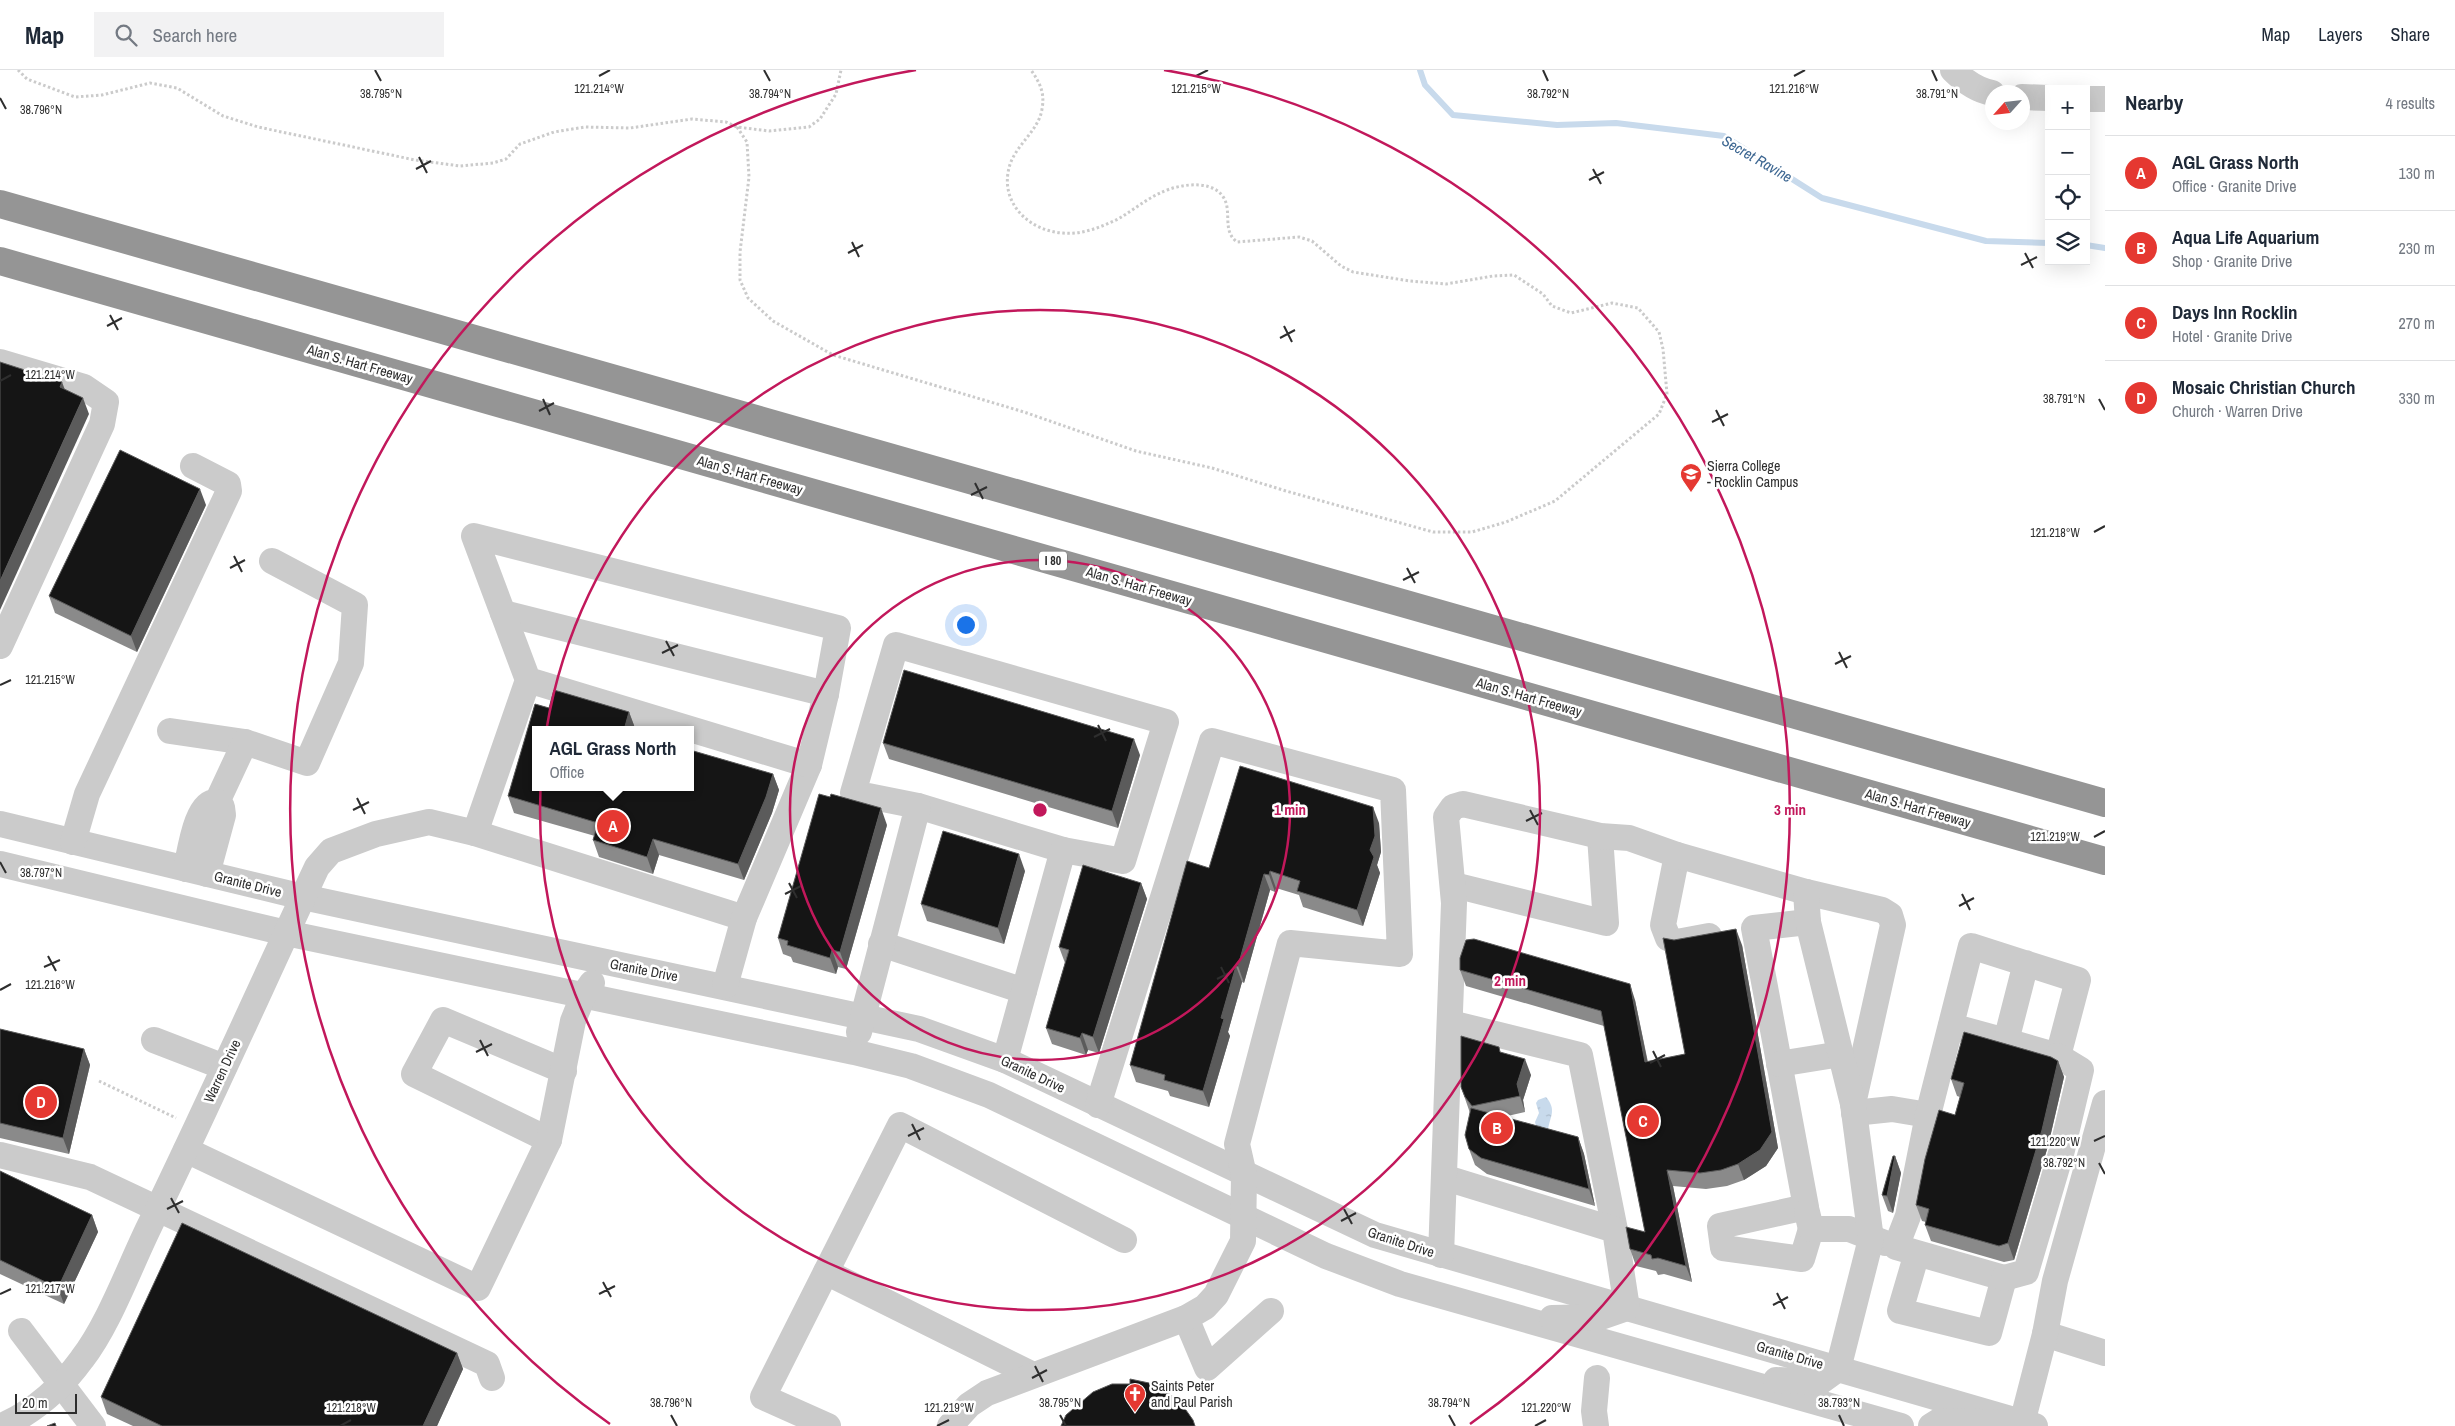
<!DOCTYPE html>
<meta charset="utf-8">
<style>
:root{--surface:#fff;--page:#f2f2f3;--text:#1f2937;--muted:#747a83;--line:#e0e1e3;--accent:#e53831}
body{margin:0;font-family:"Archivo Narrow",sans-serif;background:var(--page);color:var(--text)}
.controls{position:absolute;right:15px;top:15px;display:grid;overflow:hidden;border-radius:0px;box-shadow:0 5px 20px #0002}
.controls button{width:45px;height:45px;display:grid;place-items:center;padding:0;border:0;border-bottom:1px solid var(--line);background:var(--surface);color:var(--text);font:25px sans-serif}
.compass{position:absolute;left:1985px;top:15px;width:45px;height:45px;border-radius:50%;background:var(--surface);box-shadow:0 5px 20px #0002;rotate:243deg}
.scale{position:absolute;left:15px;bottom:12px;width:62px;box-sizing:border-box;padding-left:5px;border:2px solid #2e2e2e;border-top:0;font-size:14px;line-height:18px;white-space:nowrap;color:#2e2e2e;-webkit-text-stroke:4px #fff;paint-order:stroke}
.you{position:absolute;left:965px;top:554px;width:18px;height:18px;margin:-12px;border:4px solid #fff;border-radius:50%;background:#1a73e8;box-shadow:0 0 0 8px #1a73e833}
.badge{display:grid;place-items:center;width:32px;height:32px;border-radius:50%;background:var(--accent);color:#fff;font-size:16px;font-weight:700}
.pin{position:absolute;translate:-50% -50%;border:2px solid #fff;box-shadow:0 1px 5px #0006}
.popup{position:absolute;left:532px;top:656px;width:162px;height:65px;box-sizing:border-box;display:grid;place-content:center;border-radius:0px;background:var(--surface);filter:drop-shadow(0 1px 4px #0005);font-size:16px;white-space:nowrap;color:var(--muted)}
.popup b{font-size:19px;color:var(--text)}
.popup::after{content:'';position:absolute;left:50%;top:100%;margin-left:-10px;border:10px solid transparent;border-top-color:var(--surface)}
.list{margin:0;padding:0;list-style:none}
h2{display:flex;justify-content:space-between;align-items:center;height:65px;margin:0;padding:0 20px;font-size:21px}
h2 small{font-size:16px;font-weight:400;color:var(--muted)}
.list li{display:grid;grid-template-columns:32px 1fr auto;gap:15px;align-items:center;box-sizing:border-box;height:75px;padding:0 20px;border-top:1px solid var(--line)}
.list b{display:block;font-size:19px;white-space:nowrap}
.list p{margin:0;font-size:16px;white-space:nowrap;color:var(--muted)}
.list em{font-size:16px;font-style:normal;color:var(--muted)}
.icon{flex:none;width:28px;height:28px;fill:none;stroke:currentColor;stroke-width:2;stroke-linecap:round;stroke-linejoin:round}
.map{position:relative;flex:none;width:2105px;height:1356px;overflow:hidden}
header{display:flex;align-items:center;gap:30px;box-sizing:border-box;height:70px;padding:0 25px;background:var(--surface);border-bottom:1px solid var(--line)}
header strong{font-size:24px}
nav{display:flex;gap:28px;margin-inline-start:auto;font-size:18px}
.search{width:350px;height:45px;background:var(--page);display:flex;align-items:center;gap:12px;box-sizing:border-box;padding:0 18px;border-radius:0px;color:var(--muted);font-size:19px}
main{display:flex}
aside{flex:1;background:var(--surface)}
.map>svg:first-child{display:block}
.water{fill:url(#water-ripples)}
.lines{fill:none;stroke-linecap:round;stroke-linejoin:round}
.stream{stroke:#c8daec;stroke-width:6}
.path{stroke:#cbcbcb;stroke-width:3;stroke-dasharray:2.5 2.5;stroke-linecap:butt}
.minor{stroke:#cbcbcb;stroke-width:26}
.highway{stroke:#959595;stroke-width:28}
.wall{fill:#8a8a8a}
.shaded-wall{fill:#5b5b5b}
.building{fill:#151515;stroke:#5b5b5b}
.ticks{fill:none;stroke:#2e2e2e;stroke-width:2}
.ring{fill:none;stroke:#c2185b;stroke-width:2.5}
.labels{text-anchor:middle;stroke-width:5;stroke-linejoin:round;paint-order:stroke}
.shield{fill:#fff;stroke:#6d6d6d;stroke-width:1}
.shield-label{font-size:12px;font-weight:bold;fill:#2e2e2e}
.street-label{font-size:14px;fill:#2e2e2e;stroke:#fff}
.poi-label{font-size:14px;fill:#2e2e2e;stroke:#fff;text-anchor:start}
.water-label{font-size:15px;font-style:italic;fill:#3c6691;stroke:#fff}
.ticks-label{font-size:12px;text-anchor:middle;fill:#2e2e2e;stroke:#fff;stroke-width:5;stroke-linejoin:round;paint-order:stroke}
.centre{fill:#c2185b;stroke:#fff;stroke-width:2.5}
.ring-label{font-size:15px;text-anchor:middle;font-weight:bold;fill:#c2185b;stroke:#fff;stroke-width:5;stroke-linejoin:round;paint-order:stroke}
</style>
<header>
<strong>Map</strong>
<div class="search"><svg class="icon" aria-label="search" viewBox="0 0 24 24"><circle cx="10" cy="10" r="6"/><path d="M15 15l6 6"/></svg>Search here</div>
<nav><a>Map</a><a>Layers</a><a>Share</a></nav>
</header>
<main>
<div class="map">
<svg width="2105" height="1356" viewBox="0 0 2105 1356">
<defs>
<pattern id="water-ripples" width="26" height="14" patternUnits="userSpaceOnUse" patternTransform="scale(1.25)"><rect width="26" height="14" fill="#c8daec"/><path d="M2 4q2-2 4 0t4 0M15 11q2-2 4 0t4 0" fill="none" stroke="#acbbcb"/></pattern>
</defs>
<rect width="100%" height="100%" fill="#fff"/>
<!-- water -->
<path class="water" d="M1546 1027C1557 1040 1550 1046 1548 1060L1536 1056 1535 1052 1539 1043 1536 1033 1538 1030Z"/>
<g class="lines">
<!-- stream -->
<g class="stream">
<polyline points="1420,0 1425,15 1453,45 1557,55 1616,53 1724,66 1822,128 1986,171 2049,173"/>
<polyline points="2086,175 2105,178"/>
</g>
<!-- path -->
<g class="path">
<polyline points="18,0 27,9 75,27 102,25 150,13 177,18 223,46 258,57 415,90 460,96 493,93 506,89 520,74 554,62 585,57 630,58 692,49 726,52 737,57 769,61 809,57 820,49 836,24 841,0"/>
<path d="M737 57 747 72 749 107 740 182V210L748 228 773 251 833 285 1024 342 1136 381 1212 398 1286 421 1433 462H1472L1506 452 1555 431 1659 344 1667 324 1663 279 1659 262 1638 238 1612 233 1571 243 1552 236 1543 224 1514 205 1493 206 1446 214 1410 211 1353 202 1341 196 1312 171 1299 167 1237 172C1225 163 1229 150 1227 137 1222 107 1180 113 1160 123 1145 130 1132 141 1118 149 1101 157 1082 165 1063 163 1029 161 1000 133 1009 98 1014 76 1039 61 1042 39 1045 23 1040 13 1031 0"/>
<polyline points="99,1011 176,1048"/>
</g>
<!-- minor -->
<g class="minor">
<path d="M1953 0C1964 11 1977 20 1992 23"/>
<polyline points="2022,27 2049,28"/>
<polyline points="2086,29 2105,29"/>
<polyline points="0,292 84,317 106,332 102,354 0,576"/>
<polyline points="503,543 826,624"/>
<polyline points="170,661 245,672"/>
<polyline points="217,732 245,672 307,693 351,593 355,535 272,491"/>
<polyline points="918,736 1063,780"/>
<polyline points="0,754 303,827 919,959 1005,990 1375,1165 2035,1356"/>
<polyline points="475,763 744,848"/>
<polyline points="73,772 87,724 229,421 228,414 193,396"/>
<polyline points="1677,785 1663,855 1668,868 1677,872 1709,866"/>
<polyline points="0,794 286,863 854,982 911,996 989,1025 1326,1186 1400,1214 1901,1356"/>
<path d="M186 799C190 782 196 730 217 732L222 737 223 745 207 804"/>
<polyline points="1454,815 1606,853 1600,766"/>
<polyline points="1808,852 1754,858 1806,1137 1720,1156 1723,1178 1802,1189 1811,1159"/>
<polyline points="881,874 1024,921"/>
<polyline points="725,916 744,848 809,695"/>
<polyline points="1451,953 1580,985 1615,1160"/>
<polyline points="1951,956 2006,971"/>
<polyline points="859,962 918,736 853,723 896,575 1166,652 1123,791 1063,780 1005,990"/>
<polyline points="154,970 224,997"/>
<polyline points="1779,994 1841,984"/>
<polyline points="1854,1043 1892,1039 1928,1045"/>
<polyline points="549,1070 414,1004 443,950 564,1001"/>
<polyline points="186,1080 478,1218 549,1070 573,951 583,926 592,913"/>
<polyline points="0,1085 90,1107 487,1294 492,1308"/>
<polyline points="1446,1108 1615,1160 1627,1238 1601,1247 1552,1248"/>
<polyline points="1807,1142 1811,1159 1849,1159 1885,1173"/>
<polyline points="1917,1183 1900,1241 1989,1263 2004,1208 1896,1177 1908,1146 1928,1045 1971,876 2078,910 2058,986 2006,971 2026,893"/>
<polyline points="1441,1185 1454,833 1446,747 1453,737 1463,734 1600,766 1629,768 1677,785 1806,822 1882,840 1890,845 1893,855 1853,1034"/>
<polyline points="826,1202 1033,1305"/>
<polyline points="2004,1208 2026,1202 2062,1080 2081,1000 2058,986"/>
<polyline points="1186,1248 1207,1298 1271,1241"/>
<polyline points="21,1261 93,1356"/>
<polyline points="2045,1264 2105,1283"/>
<polyline points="1776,1310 1820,1312 1838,1299 1871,1169 1853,1034 1808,852 1806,822"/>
<path d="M2 1356C35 1341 61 1318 82 1289 109 1254 129 1198 149 1157 207 1038 261 917 317 797L331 781 376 764 429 752 475 763 528 610 474 466 838 558 826 624 809 695 528 610"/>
<polyline points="828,1356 763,1327 900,1055 1124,1170"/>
<polyline points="950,1356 969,1335 987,1323 1186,1248 1205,1237 1216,1225 1243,1171 1244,1105 1237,1074 1290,873 1400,884 1393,720 1212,671 1098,1035"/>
<polyline points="1596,1356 1594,1341 1597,1308"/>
<polyline points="1931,1356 1939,1351 2022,1353 2045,1264 2055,1211 2105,1033"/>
</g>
<!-- highway -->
<g class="highway">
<polyline points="0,134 2105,733"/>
<polyline points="0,191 2105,791"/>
</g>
</g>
<!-- wall -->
<g class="wall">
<polygon points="206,435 137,582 55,543 49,526"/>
<polygon points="554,620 629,642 635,658 635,660 536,660 536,717 690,717 690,680 773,704 779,720 772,743 744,810 659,785 653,804 599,787 593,770 595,766 514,743 508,726 535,634 549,638"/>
<polygon points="883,673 1140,685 1118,758 889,689"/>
<polygon points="1379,753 1381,782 1377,795 1380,803 1363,856 1303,837 1299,825 1276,818 1275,822 1270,820 1244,913 1242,912 1228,962 1230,966 1209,1037 1170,1026 1168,1021 1136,1012 1130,995 1209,798"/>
<polygon points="887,755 846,899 838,897 836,904 793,892 791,887 783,884 778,868"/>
<polygon points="1025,801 1004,874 927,851 921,834"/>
<polygon points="1141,813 1147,829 1099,983 1088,980 1086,985 1052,974 1046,958 1065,893 1059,877"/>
<polygon points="1674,870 1742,875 1778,1078 1766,1096 1744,1110 1727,1116 1706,1119 1673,1116 1692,1212 1664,1204 1658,1205 1656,1201 1636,1196 1630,1179 1645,1162 1604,956 1466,916 1460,900 1635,930 1648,992 1685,984"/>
<polygon points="0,959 84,979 90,995 69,1084 0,1068"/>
<polygon points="1501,982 1531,1005 1523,1030 1525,1042 1503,1047 1578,1067 1584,1084 1595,1136 1487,1104 1475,1095 1469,1079 1470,1043 1461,1017"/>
<polygon points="2058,991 2064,1007 2048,1076 2014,1190 2004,1192 1931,1171 1925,1155 1926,1152 1922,1151 1916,1135 1955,1045 1960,1027 1957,1026 1951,1009"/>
<polygon points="1895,1086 1901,1103 1893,1143 1888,1141 1882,1125"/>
<polygon points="0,1101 92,1145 98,1162 64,1234 0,1204"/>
<polygon points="457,1283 463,1299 437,1356 133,1356 107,1344 101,1327"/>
</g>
<!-- shaded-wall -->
<g class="shaded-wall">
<polygon points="62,312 68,328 60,317"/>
<polygon points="83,328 89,344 0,540 0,511"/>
<polygon points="200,419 206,435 137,582 131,566"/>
<polygon points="629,642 635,658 635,660 624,660"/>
<polygon points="1134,669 1140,685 1118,758 1112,741"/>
<polygon points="773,704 779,720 772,743 744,810 738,794"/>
<polygon points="1373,737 1379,753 1381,782 1377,795 1380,803 1363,856 1357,840 1370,780"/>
<polygon points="881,738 887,755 846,899 840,882"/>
<polygon points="653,769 659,785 653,804 647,787"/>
<polygon points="1019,784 1025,801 1004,874 998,858"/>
<polygon points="1270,801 1276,818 1275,822 1269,805"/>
<polygon points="1264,804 1270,820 1244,913 1238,896"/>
<polygon points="1141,813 1147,829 1099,983 1093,967"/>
<polygon points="1736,859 1742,875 1778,1078 1766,1096 1744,1110 1738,1094"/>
<polygon points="832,880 838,897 836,904 830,888"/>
<polygon points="1236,896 1242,912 1228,962 1230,966 1209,1037 1203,1021 1221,948"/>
<polygon points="1630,914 1635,930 1651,1009 1645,992"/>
<polygon points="1082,963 1088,980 1086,985 1080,968"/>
<polygon points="84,979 90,995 69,1084 63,1068"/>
<polygon points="1525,989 1531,1005 1523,1030 1525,1042 1520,1026 1517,1014"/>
<polygon points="2058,991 2064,1007 2048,1076 2014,1190 2008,1173"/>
<polygon points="1578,1067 1584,1084 1595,1136 1589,1119"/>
<polygon points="1895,1086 1901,1103 1893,1143 1887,1126"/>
<polygon points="1667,1100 1673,1116 1692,1212 1686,1196"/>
<polygon points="92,1145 98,1162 64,1234 58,1218"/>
<polygon points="457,1283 463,1299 437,1356 423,1356"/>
</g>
<!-- building -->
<g class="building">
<polygon points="0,292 62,312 60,317 83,328 0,511"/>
<polygon points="120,380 200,419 131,566 49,526"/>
<polygon points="904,600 1134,669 1112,741 883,673"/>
<polygon points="554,620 629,642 624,660 536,660 536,717 690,717 690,680 773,704 766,727 738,794 653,769 647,787 593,770 598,753 508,726 535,634 549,638"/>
<polygon points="1240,696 1373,737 1375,766 1370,780 1374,787 1357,840 1297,821 1300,811 1270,801 1269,805 1264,804 1238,896 1236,896 1221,948 1224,949 1203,1021 1164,1010 1165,1005 1130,995 1187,791 1209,798"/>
<polygon points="819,724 830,727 831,724 881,738 840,882 832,880 830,888 787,875 788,871 778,868"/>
<polygon points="943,761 1019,784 998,858 921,834"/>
<polygon points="1083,795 1141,813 1093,967 1082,963 1080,968 1046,958 1069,880 1059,877"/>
<polygon points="1736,859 1772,1062 1760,1080 1738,1094 1721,1100 1700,1103 1667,1100 1686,1196 1658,1188 1652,1189 1651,1185 1630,1179 1626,1157 1645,1162 1601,941 1460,900 1460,888 1466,870 1474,869 1630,914 1645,992 1685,984 1663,868 1674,870"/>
<polygon points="0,959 84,979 63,1068 0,1053"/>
<polygon points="1964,962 2051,987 2058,991 2042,1060 2008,1173 1999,1176 1925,1155 1929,1139 1916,1135 1925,1089 1939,1040 1955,1045 1964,1013 1951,1009"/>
<polygon points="1461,966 1499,977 1500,982 1525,989 1517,1014 1520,1026 1472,1036 1465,1027 1461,1017"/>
<polygon points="1471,1038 1578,1067 1589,1119 1481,1088 1469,1079 1465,1065"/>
<polygon points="1893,1086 1895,1086 1887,1126 1882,1125"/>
<polygon points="0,1101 92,1145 58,1218 0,1190"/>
<polygon points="182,1153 457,1283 423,1356 162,1356 101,1327"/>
<polygon points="1130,1309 1149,1313 1167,1322 1181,1333 1193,1350 1195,1356 1061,1356 1066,1345 1093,1322 1112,1314 1130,1314"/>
<polygon points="55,1353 56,1356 47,1356"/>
</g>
<!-- ticks -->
<path class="ticks" d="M375 0 381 11M764 0 770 11M1543 0 1548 11M1932 0 1937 11M599 6 610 0M1196 6 1208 0M1794 6 1805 0M0 28 6 39M419 87 427 103M416 99 431 91M1593 99 1601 114M1589 110 1604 102M852 172 859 187M848 183 863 175M2025 183 2033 198M2021 195 2037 187M110 245 118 260M107 256 122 248M1284 256 1292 272M1280 268 1295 260M0 311 11 305M543 329 550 345M2099 329 2105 340M1716 340 1724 356M539 341 554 333M1712 352 1728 344M975 413 983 429M971 425 987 417M2094 462 2105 456M234 486 242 502M230 498 245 490M1407 498 1415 513M1403 510 1419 502M666 571 674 586M1839 582 1847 598M662 583 678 575M1835 594 1851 586M0 615 11 610M1098 655 1106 671M1094 667 1110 659M357 728 365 744M353 740 369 732M1530 740 1538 755M1526 751 1542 743M2094 767 2105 761M0 792 6 803M789 813 797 828M785 824 801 816M1962 824 1970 840M1959 836 1974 828M48 886 56 901M44 897 60 890M1221 897 1229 913M1217 909 1233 901M0 920 11 914M480 970 488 986M1653 981 1661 997M476 982 492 974M1650 993 1665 985M912 1054 920 1070M908 1066 924 1058M2094 1071 2105 1066M2099 1093 2105 1104M171 1128 179 1143M167 1139 183 1131M1344 1139 1352 1154M1341 1151 1356 1143M603 1212 611 1227M1777 1223 1785 1239M0 1224 11 1219M599 1224 615 1216M1773 1235 1788 1227M1035 1296 1043 1312M1032 1308 1047 1300M671 1345 677 1356M1060 1345 1066 1356M1449 1345 1455 1356M1839 1345 1844 1356M340 1356 351 1350M937 1356 949 1350M1535 1356 1546 1350"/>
<!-- distance rings -->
<g class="ring">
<circle cx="1040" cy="740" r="250"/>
<circle cx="1040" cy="740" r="500"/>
<path d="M610 1354A750 750 0 0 1 916 0M1164 0A750 750 0 0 1 1470 1354"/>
</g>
<!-- icons -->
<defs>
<g id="university-pin" transform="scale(1.125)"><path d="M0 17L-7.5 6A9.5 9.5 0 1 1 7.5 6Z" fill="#e53831" stroke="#fff"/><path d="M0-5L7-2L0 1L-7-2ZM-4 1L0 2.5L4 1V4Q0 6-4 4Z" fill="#fff"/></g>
<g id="church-pin" transform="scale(1.125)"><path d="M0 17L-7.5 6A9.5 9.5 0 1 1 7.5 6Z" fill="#e53831" stroke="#fff"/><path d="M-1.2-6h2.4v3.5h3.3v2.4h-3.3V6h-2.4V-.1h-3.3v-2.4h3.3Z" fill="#fff"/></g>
</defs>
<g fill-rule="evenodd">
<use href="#university-pin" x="1691" y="404"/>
<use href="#church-pin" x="1135" y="1324"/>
</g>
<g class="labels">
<!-- shield labels -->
<rect class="shield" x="1039" y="481.5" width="28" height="19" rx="4"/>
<g class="shield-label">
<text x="1053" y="495">I 80</text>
</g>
<!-- street labels -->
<g class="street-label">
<text transform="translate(360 294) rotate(16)" y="5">Alan S. Hart Freeway</text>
<text transform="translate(750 405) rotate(16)" y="5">Alan S. Hart Freeway</text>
<text transform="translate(1139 516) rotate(16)" y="5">Alan S. Hart Freeway</text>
<text transform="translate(1529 627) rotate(16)" y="5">Alan S. Hart Freeway</text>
<text transform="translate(1918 738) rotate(16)" y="5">Alan S. Hart Freeway</text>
<text transform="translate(248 814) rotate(14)" y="5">Granite Drive</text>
<text transform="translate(644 900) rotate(11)" y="5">Granite Drive</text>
<text transform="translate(222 1001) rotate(-65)" y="5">Warren Drive</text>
<text transform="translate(1033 1004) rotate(25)" y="5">Granite Drive</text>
<text transform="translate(1401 1172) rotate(18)" y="5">Granite Drive</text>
<text transform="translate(1790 1285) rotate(16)" y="5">Granite Drive</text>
</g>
<!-- poi labels -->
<g class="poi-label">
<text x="1707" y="401">Sierra College<tspan x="1707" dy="16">- Rocklin Campus</tspan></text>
<text x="1151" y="1321">Saints Peter<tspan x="1151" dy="16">and Paul Parish</tspan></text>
</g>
<!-- water labels -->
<g class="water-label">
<text transform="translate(1757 89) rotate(30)" y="5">Secret Ravine</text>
</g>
</g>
<g class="ticks-label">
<text x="599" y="23">121.214°W</text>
<text x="1196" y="23">121.215°W</text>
<text x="1794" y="23">121.216°W</text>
<text x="381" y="28">38.795°N</text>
<text x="770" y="28">38.794°N</text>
<text x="1548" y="28">38.792°N</text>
<text x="1937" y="28">38.791°N</text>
<text x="41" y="44">38.796°N</text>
<text x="50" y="309">121.214°W</text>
<text x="2064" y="333">38.791°N</text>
<text x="2055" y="467">121.218°W</text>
<text x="50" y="614">121.215°W</text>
<text x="2055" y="771">121.219°W</text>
<text x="41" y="807">38.797°N</text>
<text x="50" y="919">121.216°W</text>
<text x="2055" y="1076">121.220°W</text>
<text x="2064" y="1097">38.792°N</text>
<text x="50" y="1223">121.217°W</text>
<text x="671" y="1337">38.796°N</text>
<text x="1060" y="1337">38.795°N</text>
<text x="1449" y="1337">38.794°N</text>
<text x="1839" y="1337">38.793°N</text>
<text x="351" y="1342">121.218°W</text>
<text x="949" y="1342">121.219°W</text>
<text x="1546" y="1342">121.220°W</text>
</g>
<circle cx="1040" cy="740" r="8" class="centre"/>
<g class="ring-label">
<text x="1290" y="745">1 min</text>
<text x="1790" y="745">3 min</text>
<text x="1510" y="916">2 min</text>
</g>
</svg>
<div class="controls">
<button>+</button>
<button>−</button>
<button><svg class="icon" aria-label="locate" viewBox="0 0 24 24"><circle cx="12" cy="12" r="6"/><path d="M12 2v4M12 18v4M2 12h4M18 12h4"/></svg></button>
<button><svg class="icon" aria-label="layers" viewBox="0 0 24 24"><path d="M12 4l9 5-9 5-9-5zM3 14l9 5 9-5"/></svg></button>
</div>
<svg class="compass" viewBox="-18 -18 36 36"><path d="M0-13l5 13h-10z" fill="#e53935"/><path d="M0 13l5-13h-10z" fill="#747a83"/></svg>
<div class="scale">20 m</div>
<div class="you"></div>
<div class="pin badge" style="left:613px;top:756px">A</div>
<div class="popup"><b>AGL Grass North</b>Office</div>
<div class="pin badge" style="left:1497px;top:1058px">B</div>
<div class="pin badge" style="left:1643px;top:1051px">C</div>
<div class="pin badge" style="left:41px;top:1032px">D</div>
</div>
<aside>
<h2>Nearby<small>4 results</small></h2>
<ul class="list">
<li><span class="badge">A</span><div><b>AGL Grass North</b><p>Office · Granite Drive</p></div><em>130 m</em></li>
<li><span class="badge">B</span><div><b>Aqua Life Aquarium</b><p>Shop · Granite Drive</p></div><em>230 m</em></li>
<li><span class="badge">C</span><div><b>Days Inn Rocklin</b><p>Hotel · Granite Drive</p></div><em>270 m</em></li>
<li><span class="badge">D</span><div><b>Mosaic Christian Church</b><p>Church · Warren Drive</p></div><em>330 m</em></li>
</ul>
</aside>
</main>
